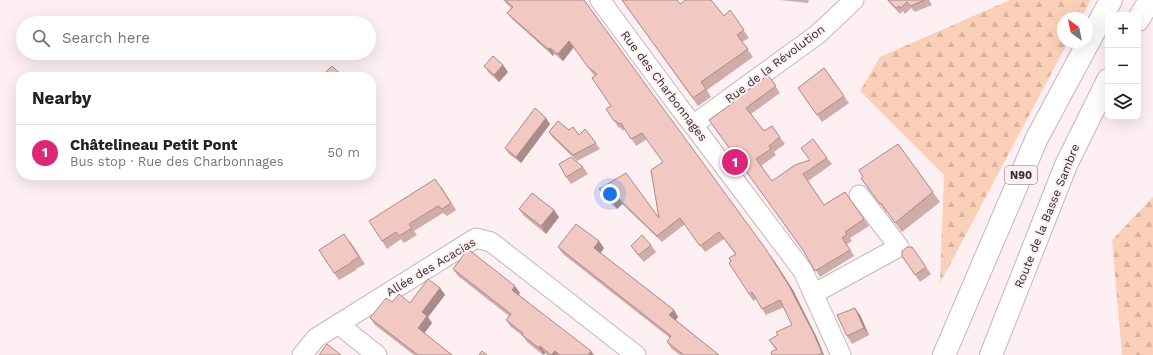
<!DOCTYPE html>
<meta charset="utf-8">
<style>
:root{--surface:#fff;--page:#f2f2f2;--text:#222;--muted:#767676;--line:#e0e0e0;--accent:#db2777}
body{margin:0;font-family:"Work Sans",sans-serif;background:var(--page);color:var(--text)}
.controls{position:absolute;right:12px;top:12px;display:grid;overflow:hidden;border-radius:8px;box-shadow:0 4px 16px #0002}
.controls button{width:36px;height:36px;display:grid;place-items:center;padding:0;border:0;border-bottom:1px solid var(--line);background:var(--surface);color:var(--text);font:20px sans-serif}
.compass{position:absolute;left:1057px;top:12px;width:36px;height:36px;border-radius:50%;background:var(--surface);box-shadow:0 4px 16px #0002;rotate:327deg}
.you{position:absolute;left:610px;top:194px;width:14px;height:14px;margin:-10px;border:3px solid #fff;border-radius:50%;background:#1a73e8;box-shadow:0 0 0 6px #1a73e833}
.badge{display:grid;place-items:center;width:26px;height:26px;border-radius:50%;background:var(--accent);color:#fff;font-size:13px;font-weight:700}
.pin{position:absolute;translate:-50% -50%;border:2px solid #fff;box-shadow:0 1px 4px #0006}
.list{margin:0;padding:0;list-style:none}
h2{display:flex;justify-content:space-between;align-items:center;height:52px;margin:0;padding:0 16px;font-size:17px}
h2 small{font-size:13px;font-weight:400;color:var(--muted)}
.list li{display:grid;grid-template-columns:26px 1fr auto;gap:12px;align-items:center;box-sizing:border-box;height:56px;padding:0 16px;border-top:1px solid var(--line)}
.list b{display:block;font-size:15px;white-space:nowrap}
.list p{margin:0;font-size:13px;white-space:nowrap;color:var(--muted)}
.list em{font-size:13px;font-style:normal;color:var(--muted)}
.icon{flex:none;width:22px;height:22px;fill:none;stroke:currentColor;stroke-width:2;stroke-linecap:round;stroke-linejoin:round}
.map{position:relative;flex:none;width:1153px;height:355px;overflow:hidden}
.search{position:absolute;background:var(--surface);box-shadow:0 4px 16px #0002;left:16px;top:16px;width:360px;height:44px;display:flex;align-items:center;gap:10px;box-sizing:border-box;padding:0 14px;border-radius:22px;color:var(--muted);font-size:15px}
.panel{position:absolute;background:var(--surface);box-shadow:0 4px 16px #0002;left:16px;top:72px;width:360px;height:108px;border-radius:16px}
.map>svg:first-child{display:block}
.forest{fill:url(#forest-firs)}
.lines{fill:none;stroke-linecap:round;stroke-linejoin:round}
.minor-casing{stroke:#c4b7b9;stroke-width:21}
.highway-casing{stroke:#c4b7b9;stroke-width:24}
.minor{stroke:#fff;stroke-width:19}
.highway{stroke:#fff;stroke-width:22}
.wall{fill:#d0aca8}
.shaded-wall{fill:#a98c88}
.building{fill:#f2c8c3;stroke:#a98c88}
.labels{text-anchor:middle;stroke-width:4;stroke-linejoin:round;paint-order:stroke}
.shield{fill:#feeff2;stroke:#71696b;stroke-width:1}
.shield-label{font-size:11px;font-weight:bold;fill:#353031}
.street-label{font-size:12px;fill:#353031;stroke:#feeff2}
</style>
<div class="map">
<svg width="1153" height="355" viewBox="0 0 1153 355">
<defs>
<pattern id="forest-firs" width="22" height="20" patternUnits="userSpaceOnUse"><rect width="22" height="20" fill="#fbd0b8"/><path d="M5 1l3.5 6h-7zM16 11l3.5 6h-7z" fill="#d8b39f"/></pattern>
</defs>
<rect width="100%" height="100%" fill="#feeff2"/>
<!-- forest -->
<g class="forest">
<polygon points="1010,0 1091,0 1081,18 1063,18 1063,42 1068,42 940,283 944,175 860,91 880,57"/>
<polygon points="1153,197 1153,355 1122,355 1112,240"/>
</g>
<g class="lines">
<!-- minor casing -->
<g class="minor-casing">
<g id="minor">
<polyline points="600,0 679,107 693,125 803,271 841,355"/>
<polyline points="693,125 818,34 854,0"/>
<polyline points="813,294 899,247 859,195"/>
<polyline points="338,324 377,355"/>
<polyline points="302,355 316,338 476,238 491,242 636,355"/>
</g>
</g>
<!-- highway casing -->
<g class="highway-casing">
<g id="highway">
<polyline points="1138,20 1150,0"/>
<polyline points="944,355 1037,138 1111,0"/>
<polyline points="991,355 1066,165 1108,80"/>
</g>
</g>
<!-- minor -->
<use href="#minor" class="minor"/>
<!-- highway -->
<use href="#highway" class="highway"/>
</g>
<!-- wall -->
<g class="wall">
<polygon points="503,0 584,0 793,290 817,338 824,355 772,355 776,350 769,340 778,335 792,325 784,307 766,315 756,299 753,301 749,294 731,261 735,254 724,239 705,252 685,224 662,242 622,204 617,209 603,196 599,189 659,218 663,162 647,139 636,146 625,129 623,131 620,127 619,128 606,109 611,106 595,76 592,73 574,47 563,61 554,54 553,56 512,19 507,13 511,8"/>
<polygon points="622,0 680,4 724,16 730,10 749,38 742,42 753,57 707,90 711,97 698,106"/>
<polygon points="780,0 809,0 808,3"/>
<polygon points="887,0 929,0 932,5 915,12 911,8 905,14 903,11 900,14"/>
<polygon points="503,65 508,72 499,82 489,73 484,66"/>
<polygon points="824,68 849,103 822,122 798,88"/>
<polygon points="768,75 780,93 751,114 764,131 772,126 785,144 774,152 776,155 761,166 772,181 827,158 832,164 808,181 824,205 845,192 869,226 850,238 852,241 847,244 854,256 820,277 804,251 709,120 734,102"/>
<polygon points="550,124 521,163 509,154 505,148"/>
<polygon points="585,129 600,149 577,161 553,138 549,132 579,135"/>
<polygon points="898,144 940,202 902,232 888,213 887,213 861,179"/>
<polygon points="583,167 588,174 571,184 566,177"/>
<polygon points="441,186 456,210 447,216 443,213 414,231 417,235 404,243 401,239 387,249 382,241"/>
<polygon points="519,209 554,210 559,217 546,234 524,216"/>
<polygon points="350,241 365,264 356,269 356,270 339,280 334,273"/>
<polygon points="599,241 604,248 601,253 674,310 678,317 676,320 719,355 680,355 672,349 667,342 670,338 563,254 558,247"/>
<polygon points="651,245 656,252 644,262 636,253 631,246"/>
<polygon points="912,247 931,274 920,282 902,256"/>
<polygon points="453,269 520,293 519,295 594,355 547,355 545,353 543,355 527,342 523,336 511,327 506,320 509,316 458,276"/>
<polygon points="440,288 445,295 428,317 432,323 424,333 452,355 414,355 375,325 370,318 392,302 410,303"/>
<polygon points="860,315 869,335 852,344 847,336"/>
</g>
<!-- shaded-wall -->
<g class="shaded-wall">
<polygon points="569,41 574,47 563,61 558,54"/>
<polygon points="550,48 554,54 553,56 548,49"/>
<polygon points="503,65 508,72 499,82 494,75"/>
<polygon points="546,118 550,124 521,163 516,157"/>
<polygon points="617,197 622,204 617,209 613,202"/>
<polygon points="554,210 559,217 546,234 541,226"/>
<polygon points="599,241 604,248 599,255 594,248"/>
<polygon points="770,254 793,290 817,338 824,355 823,355 822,353"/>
<polygon points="515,286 520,293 517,297 512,290"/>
<polygon points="440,288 445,295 428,317 432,323 423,335 418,328 422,312"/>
<polygon points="855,308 860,315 869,335 864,328"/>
<polygon points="674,310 678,317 674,322 669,315"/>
<polygon points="540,346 545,353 544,355 539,348"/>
<polygon points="555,351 558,355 551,355"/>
<polygon points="591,351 594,355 588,355"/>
</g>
<!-- building -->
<g class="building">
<polygon points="505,0 584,0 765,248 788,284 813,332 822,353 818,355 772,355 771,352 777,349 769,340 778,335 776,332 792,325 780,300 762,309 752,292 749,294 729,263 731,261 729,258 736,254 719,232 700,246 680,218 657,236 617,197 613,202 599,189 626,173 659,218 651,170 663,162 642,133 631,139 621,123 619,124 616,121 614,121 606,109 611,106 592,78 597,74 588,67 569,41 558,54 550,48 548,49 507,13 513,7"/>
<polygon points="622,0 677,0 680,4 685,0 711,0 724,16 730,10 744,30 737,35 748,49 701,82 706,89 693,98"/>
<polygon points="888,0 925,0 911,6 907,2 901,8 899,6 896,8"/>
<polygon points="493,56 503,65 494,75 484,66"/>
<polygon points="332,66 344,77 325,77 323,75"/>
<polygon points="824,68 844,96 817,115 798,88"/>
<polygon points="768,75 776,86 746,108 764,131 772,126 780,137 769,146 771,149 756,159 772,181 795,165 810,160 801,148 813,139 827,158 803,174 824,205 845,192 864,219 845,232 847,234 842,238 850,250 815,271 803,250 709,120 734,102 733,101"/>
<polygon points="535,108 546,118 516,157 505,148"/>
<polygon points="558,121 569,130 573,127 579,135 585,129 596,143 573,155 549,132"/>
<polygon points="898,144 933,192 895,223 881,203 880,204 861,178 863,177 859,170"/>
<polygon points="571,157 583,167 566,177 559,164"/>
<polygon points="435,179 451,203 442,209 438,206 409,224 412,228 399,236 396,232 382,241 369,221"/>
<polygon points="532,193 554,210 541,226 519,209"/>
<polygon points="576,224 599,241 594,248 674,310 669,315 719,355 684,355 667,342 671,336 558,247"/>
<polygon points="344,234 359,257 351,262 351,263 334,273 319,250"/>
<polygon points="642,235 651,245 639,255 631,246"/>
<polygon points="907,247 912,247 926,267 915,275 902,256 902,251"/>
<polygon points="468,249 515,286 512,290 591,351 588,355 560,355 555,351 551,355 540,346 539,348 522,335 523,333 506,320 511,314 453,269"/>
<polygon points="428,279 440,288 422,312 427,316 418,328 452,355 418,355 370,318 386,298 392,302 399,294 410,303"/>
<polygon points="855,308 864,328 847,336 837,315"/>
<polygon points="327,344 341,355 319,355"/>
<polygon points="482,351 487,355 479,355"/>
</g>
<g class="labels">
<!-- shield labels -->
<rect class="shield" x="1005" y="166" width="32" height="18" rx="3"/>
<g class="shield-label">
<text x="1021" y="179">N90</text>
</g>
<!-- street labels -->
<g class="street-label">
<text transform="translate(775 64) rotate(-37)" y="4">Rue de la Révolution</text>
<text transform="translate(664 86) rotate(53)" y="4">Rue des Charbonnages</text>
<text transform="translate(1047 216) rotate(-68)" y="4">Route de la Basse Sambre</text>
<text transform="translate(431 267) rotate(-31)" y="4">Allée des Acacias</text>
</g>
</g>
</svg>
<div class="controls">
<button>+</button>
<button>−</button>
<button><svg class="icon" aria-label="layers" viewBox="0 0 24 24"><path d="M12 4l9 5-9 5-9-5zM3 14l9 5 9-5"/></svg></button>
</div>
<svg class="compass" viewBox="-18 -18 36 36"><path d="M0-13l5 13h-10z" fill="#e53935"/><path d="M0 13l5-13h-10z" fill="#767676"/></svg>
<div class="you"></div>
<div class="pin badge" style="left:735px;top:162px">1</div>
<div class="search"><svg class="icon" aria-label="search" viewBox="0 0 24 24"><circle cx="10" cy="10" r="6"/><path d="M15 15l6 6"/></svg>Search here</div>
<section class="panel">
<h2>Nearby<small></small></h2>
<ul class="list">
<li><span class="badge">1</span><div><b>Châtelineau Petit Pont</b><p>Bus stop · Rue des Charbonnages</p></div><em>50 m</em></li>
</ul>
</section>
</div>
